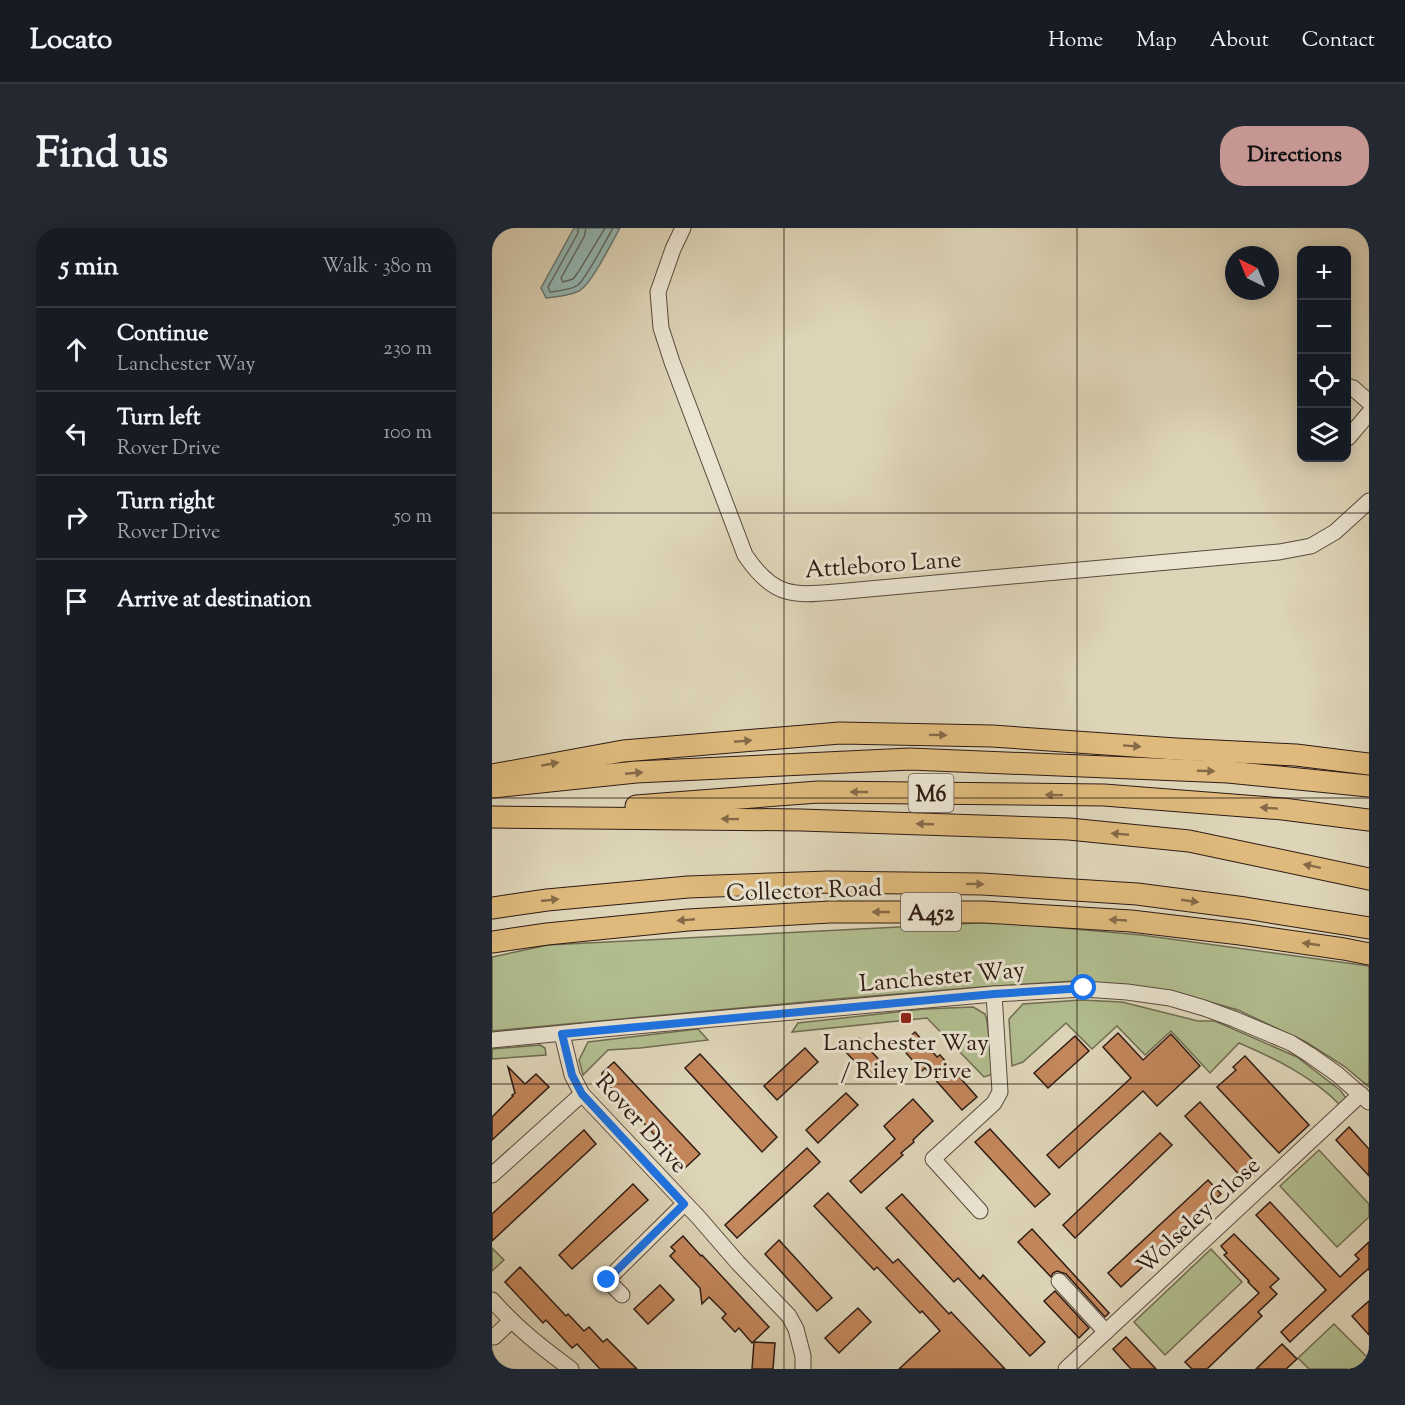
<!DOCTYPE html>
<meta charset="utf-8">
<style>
:root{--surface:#171b24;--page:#242831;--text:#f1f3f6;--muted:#9ea1a6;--line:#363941;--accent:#c59692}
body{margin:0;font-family:"Sorts Mill Goudy",serif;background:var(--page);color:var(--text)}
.controls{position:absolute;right:18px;top:18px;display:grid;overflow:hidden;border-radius:12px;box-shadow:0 3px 15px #0003}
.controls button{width:54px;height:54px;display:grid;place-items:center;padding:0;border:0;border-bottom:2px solid var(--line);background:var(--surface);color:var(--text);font:30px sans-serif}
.compass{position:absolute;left:733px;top:18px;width:54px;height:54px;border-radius:50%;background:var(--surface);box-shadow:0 3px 15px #0003;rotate:317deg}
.stop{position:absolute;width:18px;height:18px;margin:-14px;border:4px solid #1a73e8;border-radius:50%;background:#fff}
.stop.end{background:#1a73e8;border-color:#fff;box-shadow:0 2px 6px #0008}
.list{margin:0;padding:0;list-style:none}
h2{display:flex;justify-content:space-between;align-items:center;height:78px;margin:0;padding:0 24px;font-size:26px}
h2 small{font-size:20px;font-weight:400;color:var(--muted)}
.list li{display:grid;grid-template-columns:39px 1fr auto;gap:18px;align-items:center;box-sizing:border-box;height:84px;padding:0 24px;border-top:2px solid var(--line)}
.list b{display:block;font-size:22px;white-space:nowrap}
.list p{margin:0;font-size:20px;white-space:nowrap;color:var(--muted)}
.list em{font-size:20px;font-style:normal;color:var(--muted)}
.icon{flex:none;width:33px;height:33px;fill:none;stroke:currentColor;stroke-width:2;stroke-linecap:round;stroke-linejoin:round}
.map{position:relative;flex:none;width:877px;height:1141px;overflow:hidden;border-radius:24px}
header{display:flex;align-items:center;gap:36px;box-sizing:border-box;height:84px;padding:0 30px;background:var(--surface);border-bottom:2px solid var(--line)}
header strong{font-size:28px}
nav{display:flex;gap:33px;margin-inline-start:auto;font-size:21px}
.intro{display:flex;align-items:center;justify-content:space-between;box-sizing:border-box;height:144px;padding:0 36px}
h1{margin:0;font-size:42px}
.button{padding:15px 27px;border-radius:24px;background:var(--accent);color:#111;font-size:21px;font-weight:700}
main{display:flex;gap:36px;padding:0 36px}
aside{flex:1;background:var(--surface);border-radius:24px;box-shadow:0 3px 15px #0003}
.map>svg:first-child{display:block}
.green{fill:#b1bd8f;stroke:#706c52;stroke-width:1.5}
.water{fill:#94b8b4;stroke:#6b7974;stroke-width:1.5}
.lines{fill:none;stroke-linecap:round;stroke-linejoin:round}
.shore{stroke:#616a64;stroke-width:1.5}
.building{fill:#c4875c;stroke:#2e1b14;stroke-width:1.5}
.minor-casing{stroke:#5a4a3d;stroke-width:17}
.highway-casing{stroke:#2e1b14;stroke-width:23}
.minor{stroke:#eae4d1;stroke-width:15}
.highway{stroke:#dfba7c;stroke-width:21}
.oneway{fill:#866a48}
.route{stroke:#1a73e8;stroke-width:8}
.grid{fill:none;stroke:#2e1b14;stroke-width:1.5;stroke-opacity:0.55}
.poi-dot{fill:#8f2418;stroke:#eae4d1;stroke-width:2}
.labels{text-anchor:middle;stroke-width:6;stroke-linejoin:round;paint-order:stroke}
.shield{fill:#eae4d1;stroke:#66574d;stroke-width:1.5}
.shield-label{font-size:22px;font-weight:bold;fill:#2e1b14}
.street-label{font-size:24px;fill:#2e1b14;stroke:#eae4d1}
.poi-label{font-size:24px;fill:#2e1b14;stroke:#eae4d1}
</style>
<header>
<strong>Locato</strong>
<nav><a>Home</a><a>Map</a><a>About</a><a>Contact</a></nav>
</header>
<div class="intro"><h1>Find us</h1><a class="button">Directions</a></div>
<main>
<aside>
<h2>5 min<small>Walk · 380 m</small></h2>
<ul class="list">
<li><svg class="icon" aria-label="ahead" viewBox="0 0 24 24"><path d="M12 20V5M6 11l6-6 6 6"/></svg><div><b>Continue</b><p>Lanchester Way</p></div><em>230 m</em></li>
<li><svg class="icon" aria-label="left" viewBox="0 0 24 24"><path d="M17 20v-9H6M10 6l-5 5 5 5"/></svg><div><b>Turn left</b><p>Rover Drive</p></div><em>100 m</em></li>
<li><svg class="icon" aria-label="right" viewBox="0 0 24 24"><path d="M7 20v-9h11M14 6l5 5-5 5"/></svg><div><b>Turn right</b><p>Rover Drive</p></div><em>50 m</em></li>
<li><svg class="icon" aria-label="arrive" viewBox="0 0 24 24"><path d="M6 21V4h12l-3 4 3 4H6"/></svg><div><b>Arrive at destination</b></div></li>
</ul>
</aside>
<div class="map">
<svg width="877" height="1141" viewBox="0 0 877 1141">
<rect width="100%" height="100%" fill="#ded5b8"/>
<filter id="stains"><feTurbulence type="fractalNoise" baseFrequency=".00333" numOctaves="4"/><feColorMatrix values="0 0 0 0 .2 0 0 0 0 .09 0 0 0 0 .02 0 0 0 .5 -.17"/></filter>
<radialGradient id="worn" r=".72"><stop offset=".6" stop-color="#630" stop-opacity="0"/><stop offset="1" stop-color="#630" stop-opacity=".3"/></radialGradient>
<!-- green -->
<g class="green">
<polygon points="505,694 649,707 877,738 877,859 852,838 814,814 746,782 697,768 631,757 582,753 490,759 344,771 0,803 0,729 56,717"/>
<path d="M589 772 630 774 706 793H723L805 829 848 862 854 870 848 877C821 849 782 830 747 815L718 845 679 803 653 827 625 798 600 821 574 795 531 834 520 838 517 791 531 776Z"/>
<polygon points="481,779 493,786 495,793 501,846 492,849 435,790 300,804 306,795 432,781"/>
<polygon points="206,801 216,812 148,820 116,822 91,847 87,832 96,814"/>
<polygon points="48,817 53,820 54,827 0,831 0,821"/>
<polygon points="827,922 877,976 877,989 845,1019 788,958"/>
<polygon points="0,1020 12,1032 0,1043"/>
<polygon points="719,1021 750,1054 673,1127 642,1094"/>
<polygon points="842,1096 877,1131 877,1141 817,1141 806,1130"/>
</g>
<!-- water -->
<path class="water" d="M82 0H128C120 14 99 57 87 63 76 68 65 69 54 70L49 60Z"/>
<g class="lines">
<!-- shore -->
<g class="shore">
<path d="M86 0V5L56 59 58 64C66 63 79 62 86 57 95 49 114 12 121 0"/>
<polyline points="94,0 92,9 69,50 71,54 81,51 87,43 113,0"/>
</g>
</g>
<!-- building -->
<g class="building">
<polygon points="423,804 445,829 448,827 485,869 470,882 433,840 430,843 408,818"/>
<polygon points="626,805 651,832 679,806 708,838 665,878 651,863 567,940 555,927 639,850 611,819"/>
<polygon points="583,808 597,823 556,860 542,845"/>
<polygon points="367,810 391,836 377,849 353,823"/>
<polygon points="313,820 326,834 285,872 272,858"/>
<polygon points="208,826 285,909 270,924 193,840"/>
<polygon points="753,828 817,897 787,925 725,859 744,842 741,839"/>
<polygon points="122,834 208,926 193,940 110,850 110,845"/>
<polygon points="16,839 33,856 44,846 57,859 0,912 0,889 21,868 20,867 23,865"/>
<polygon points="354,865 366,877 326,915 314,902"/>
<polygon points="421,871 441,893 421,912 422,914 409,925 411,927 369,965 358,953 403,911 392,898"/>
<polygon points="708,874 769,941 754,954 693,888"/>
<polygon points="857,899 877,921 877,948 844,912"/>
<polygon points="498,901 558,966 543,979 483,914"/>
<polygon points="92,902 104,916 0,1013 0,986"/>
<polygon points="668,905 680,917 583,1010 571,997"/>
<polygon points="315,920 328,934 245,1010 233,997"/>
<polygon points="716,952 729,966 629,1059 616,1045"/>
<polygon points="141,956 156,972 80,1041 67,1027"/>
<polygon points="336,965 401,1035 406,1031 457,1086 459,1084 513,1141 407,1141 448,1103 430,1083 428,1085 385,1039 382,1042 322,978"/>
<polygon points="410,966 488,1051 491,1047 553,1114 538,1128 466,1050 462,1054 394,980"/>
<polygon points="778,974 848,1049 867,1031 863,1027 877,1014 877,1042 876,1041 866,1050 798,1114 789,1104 834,1062 764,987"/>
<polygon points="540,1001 617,1085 613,1089 574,1046 565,1043 561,1045 559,1049 526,1014"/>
<polygon points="742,1006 787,1051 778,1059 785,1066 766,1084 770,1088 715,1141 700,1141 693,1134 767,1065 756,1054 757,1053 732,1027 735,1025 729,1018"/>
<polygon points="191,1008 209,1028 210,1027 277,1099 260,1115 247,1100 243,1104 230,1090 234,1086 217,1069 210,1076 208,1060 178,1028 183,1023 179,1019"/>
<polygon points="287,1012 340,1070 325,1083 273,1026"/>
<polygon points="28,1039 74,1088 76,1086 92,1103 97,1099 111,1114 115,1111 145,1141 108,1141 85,1116 80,1120 54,1092 51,1095 13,1054"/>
<polygon points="168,1057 182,1072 156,1096 142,1081"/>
<polygon points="563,1063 597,1100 587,1110 552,1073"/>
<polygon points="877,1073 877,1107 860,1088"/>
<polygon points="366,1080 379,1094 347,1125 333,1110"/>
<polygon points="634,1109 664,1141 639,1141 621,1121"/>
<polygon points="262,1114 283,1115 281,1141 260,1141"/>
<polygon points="790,1116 805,1131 794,1141 764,1141"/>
</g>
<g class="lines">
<!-- minor casing -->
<g class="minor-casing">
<g id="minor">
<path d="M191 0 181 21 166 64 169 100 180 134 253 327C284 373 304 367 355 363L787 324 819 318 843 304 877 273"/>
<polyline points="854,158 861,160 877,174"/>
<polyline points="856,210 877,185"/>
<polyline points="70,806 80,847 90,866 207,990 246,1035 297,1088 304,1101 311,1128 311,1141"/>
<polyline points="0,812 122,800 502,766 592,761 635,764 678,770 712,780 742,791 799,815 818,827 845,846 877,874"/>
<polyline points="0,947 90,866"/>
<polyline points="488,983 441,931 502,875 508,864 502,766"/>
<polyline points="567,1053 614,1104"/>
<polyline points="130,1067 115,1052 192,976"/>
<path d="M0 1072C25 1100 49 1119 79 1141"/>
<polyline points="2,1109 19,1093"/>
<polyline points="574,1141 869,866"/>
</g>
</g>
<!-- highway casing -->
<g class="highway-casing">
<g id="highway">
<polyline points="0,547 131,523 348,505 500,508 684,521 804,527 877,536"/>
<polyline points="1,559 144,544 418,531 736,544 877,558"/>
<polyline points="144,578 326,564 612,567 791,581 877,592"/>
<polyline points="1,589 309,592 577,601 697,613 877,651"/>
<polyline points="0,680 55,672 196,659 336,654 490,656 645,666 753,680 877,700"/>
<polyline points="0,714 55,706 196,692 338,684 492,684 639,693 748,706 852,721 877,726"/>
</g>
</g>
<!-- minor -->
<use href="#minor" class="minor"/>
<!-- highway -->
<use href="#highway" class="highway"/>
</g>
<!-- one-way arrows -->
<defs><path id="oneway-solid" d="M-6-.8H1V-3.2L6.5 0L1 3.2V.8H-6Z" transform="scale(1.5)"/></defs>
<g class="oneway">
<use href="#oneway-solid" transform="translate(446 507) rotate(1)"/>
<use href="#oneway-solid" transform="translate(251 513) rotate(-5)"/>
<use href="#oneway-solid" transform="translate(640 518) rotate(4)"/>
<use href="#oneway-solid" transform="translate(58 536) rotate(-10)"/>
<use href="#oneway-solid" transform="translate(714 543) rotate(2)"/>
<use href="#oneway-solid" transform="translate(142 545) rotate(-5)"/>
<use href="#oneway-solid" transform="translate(367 564) rotate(-180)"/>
<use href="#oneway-solid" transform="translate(562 567) rotate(-179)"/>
<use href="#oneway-solid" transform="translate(777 580) rotate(-176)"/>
<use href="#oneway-solid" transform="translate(238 591) rotate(-179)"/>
<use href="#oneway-solid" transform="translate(433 596) rotate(-178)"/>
<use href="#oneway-solid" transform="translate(628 606) rotate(-175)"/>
<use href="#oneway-solid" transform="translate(820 638) rotate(-168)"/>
<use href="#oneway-solid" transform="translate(483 656) rotate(1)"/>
<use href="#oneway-solid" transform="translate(58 672) rotate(-6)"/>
<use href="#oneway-solid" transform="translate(698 673) rotate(8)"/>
<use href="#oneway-solid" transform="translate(389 684) rotate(-180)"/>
<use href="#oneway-solid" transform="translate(194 692) rotate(175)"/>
<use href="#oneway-solid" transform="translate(626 692) rotate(-177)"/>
<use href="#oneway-solid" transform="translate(819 716) rotate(-172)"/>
</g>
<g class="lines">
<!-- route -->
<polyline class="route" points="115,1052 192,976 90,866 80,847 70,806 502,766 592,760"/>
</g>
<!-- grid -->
<path class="grid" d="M292 0V1141M585 0V1141M0 285H877M0 570H877M0 856H877"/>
<!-- markers -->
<rect class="poi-dot" x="408" y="784" width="12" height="12" rx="3"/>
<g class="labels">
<!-- shield labels -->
<g class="shield">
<rect x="416.5" y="546" width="45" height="38" rx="4.5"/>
<rect x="409" y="665" width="60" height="38" rx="4.5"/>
</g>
<g class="shield-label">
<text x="439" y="573">M6</text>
<text x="439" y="692">A452</text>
</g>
<!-- street labels -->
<g class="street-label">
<text transform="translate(391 336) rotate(-4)" y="8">Attleboro Lane</text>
<text transform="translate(312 662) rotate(-2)" y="8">Collector Road</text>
<text transform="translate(450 748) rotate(-5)" y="8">Lanchester Way</text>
<text transform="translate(150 895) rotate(48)" y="8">Rover Drive</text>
<text transform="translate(706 987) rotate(-43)" y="8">Wolseley Close</text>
</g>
<!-- poi labels -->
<g class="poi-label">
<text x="414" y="822">Lanchester Way<tspan x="414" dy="28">/ Riley Drive</tspan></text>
</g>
</g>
<rect width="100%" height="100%" filter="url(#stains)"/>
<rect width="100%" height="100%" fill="url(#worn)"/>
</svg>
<div class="controls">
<button>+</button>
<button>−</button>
<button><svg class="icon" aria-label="locate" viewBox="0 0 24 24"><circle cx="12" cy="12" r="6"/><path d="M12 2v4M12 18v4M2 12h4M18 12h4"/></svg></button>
<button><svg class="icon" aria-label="layers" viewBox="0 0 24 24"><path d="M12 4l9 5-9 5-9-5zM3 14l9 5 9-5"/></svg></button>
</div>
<svg class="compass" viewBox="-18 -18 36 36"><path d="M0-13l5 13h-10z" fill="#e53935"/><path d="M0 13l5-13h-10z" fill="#9ea1a6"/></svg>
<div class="stop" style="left:592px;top:760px"></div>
<div class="stop end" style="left:115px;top:1052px"></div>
</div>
</main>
